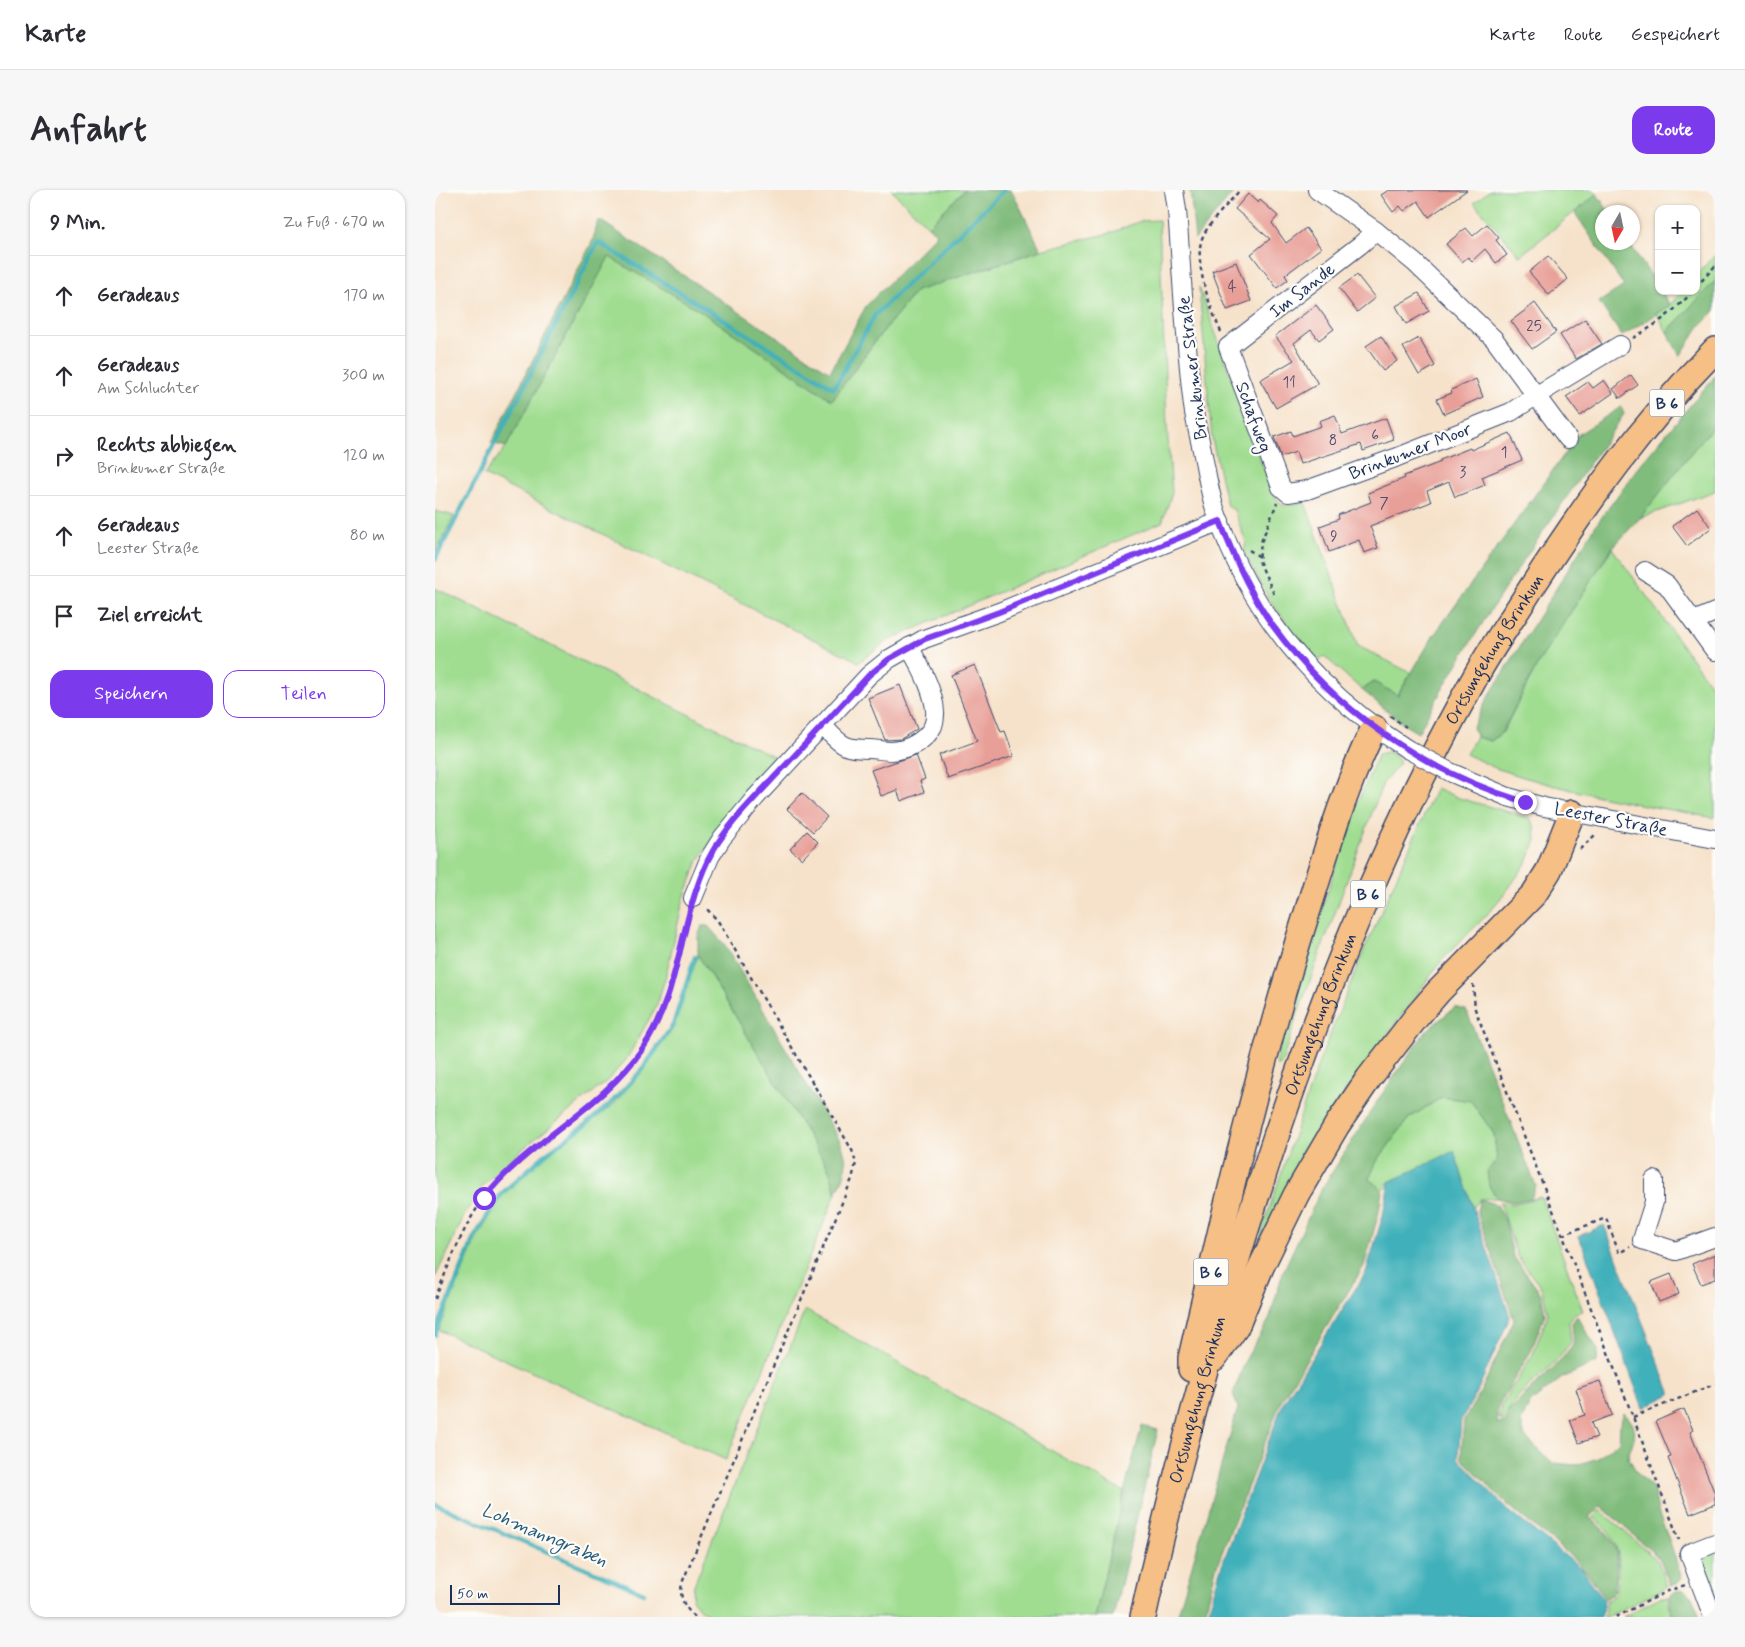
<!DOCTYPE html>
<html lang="de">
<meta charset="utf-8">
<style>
:root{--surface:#fff;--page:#f7f7f7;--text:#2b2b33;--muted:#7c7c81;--line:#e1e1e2;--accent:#7c3aed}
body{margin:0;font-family:Mynerve,sans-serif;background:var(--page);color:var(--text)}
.controls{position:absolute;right:15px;top:15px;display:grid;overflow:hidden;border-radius:10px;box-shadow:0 1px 4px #0004}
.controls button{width:45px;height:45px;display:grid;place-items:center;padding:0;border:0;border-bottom:1px solid var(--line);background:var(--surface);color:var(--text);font:25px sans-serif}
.compass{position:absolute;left:1160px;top:15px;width:45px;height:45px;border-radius:50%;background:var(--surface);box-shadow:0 1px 4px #0004;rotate:189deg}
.scale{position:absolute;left:15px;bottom:12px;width:110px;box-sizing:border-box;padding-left:5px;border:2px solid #1b2f5e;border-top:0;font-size:14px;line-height:18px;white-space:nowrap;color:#1b2f5e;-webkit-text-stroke:4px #fdfcf7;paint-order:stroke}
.stop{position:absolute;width:15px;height:15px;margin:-11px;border:4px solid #7c3aed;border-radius:50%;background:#fff}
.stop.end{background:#7c3aed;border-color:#fff;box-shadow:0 1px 5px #0008}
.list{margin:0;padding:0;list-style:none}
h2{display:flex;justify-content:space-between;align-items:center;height:65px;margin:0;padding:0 20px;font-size:21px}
h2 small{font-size:16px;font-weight:400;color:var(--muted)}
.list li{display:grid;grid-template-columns:32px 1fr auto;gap:15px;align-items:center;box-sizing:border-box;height:80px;padding:0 20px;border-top:1px solid var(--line)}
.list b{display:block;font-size:19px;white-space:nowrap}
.list p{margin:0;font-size:16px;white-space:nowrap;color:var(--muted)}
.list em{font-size:16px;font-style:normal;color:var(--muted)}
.actions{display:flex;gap:10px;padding:15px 20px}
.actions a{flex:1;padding:11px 0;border:1px solid var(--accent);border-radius:15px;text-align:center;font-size:18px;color:var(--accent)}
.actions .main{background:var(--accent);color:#fff}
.icon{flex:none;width:28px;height:28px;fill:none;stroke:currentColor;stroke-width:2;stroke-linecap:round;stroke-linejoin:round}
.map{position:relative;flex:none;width:1280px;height:1427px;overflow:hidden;border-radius:15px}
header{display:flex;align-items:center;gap:30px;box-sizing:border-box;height:70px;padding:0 25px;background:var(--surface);border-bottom:1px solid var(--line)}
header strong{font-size:24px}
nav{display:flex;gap:28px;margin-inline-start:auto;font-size:18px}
.intro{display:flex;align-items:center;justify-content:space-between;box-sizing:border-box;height:120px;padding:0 30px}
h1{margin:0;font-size:35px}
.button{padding:12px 22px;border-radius:15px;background:var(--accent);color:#fff;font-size:18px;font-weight:700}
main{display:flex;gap:30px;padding:0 30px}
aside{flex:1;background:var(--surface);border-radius:15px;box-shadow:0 1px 4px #0004}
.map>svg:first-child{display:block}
.green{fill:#a0dd91;stroke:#5e8678}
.forest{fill:#80bc7b;stroke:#4e766c}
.water{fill:#3fb0ba;stroke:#2d708c}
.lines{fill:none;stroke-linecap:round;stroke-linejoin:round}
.stream{stroke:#3fb0ba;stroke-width:4.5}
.building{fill:#e89f97}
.minor-casing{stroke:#3c4a6e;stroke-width:20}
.highway-casing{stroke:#3c4a6e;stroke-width:28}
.path{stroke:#3c4a6e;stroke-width:2.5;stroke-dasharray:4 4;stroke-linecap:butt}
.minor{stroke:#fff;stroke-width:18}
.highway{stroke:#f5bf86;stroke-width:25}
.minor-bridge-casing{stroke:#3c4a6e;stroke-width:20;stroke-linecap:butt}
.minor-bridge{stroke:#fff;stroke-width:18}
.route{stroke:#7c3aed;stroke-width:6}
.labels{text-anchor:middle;stroke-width:4.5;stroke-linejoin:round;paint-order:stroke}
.number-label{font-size:15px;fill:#4e4b6c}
.shield{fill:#fdfcf7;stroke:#5f6c8c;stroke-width:1}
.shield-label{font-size:16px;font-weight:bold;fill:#1b2f5e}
.street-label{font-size:18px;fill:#1b2f5e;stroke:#fdfcf7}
.water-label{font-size:19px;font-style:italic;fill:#285c7e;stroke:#fdfcf7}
</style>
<header>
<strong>Karte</strong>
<nav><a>Karte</a><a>Route</a><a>Gespeichert</a></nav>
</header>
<div class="intro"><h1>Anfahrt</h1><a class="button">Route</a></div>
<main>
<aside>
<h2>9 Min.<small>Zu Fuß · 670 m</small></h2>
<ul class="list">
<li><svg class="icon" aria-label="ahead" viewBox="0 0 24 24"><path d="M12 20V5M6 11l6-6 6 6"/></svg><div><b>Geradeaus</b></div><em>170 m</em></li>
<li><svg class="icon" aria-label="ahead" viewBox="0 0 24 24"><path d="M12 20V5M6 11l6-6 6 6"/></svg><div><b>Geradeaus</b><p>Am Schluchter</p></div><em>300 m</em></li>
<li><svg class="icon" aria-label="right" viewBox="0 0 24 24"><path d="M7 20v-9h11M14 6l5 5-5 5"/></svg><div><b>Rechts abbiegen</b><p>Brinkumer Straße</p></div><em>120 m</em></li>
<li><svg class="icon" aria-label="ahead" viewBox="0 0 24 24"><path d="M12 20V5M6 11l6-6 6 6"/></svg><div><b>Geradeaus</b><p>Leester Straße</p></div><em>80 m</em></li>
<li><svg class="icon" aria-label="arrive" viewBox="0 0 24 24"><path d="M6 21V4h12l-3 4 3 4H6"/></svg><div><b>Ziel erreicht</b></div></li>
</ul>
<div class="actions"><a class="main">Speichern</a><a>Teilen</a></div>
</aside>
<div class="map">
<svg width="1280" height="1427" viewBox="0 0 1280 1427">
<rect width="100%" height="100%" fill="#fdfcf7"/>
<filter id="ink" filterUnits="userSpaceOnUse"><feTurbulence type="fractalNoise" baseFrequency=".02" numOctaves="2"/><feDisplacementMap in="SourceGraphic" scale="10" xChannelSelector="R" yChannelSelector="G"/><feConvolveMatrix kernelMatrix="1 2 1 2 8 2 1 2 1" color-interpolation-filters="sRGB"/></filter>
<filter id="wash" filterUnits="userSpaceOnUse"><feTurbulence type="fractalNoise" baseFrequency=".0096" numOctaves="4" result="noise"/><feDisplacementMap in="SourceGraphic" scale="20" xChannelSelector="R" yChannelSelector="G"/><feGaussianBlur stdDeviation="1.12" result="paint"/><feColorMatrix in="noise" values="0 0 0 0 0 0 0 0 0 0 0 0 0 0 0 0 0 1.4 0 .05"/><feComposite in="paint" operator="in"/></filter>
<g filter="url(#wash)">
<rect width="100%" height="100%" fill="#f6e2ca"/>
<!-- green -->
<g class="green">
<polygon points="456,0 530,0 493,36"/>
<polygon points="1055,0 1159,0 1162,4 1085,66 1039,13"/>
<polygon points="724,30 732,236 737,303 727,332 452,451 424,472 49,285 71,257 174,66 264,120 397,210 441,150 481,101 606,60 675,43 706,31"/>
<polygon points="1280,65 1280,91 1232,142 1222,124 1235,115 1247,101 1261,101 1261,85"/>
<polygon points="764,97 838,304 848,316 870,313 923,456 976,483 962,506 939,492 927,500 889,466 884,470 863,449 833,407 809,362 811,352 799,320 792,316 777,249"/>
<polygon points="1280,235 1280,301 1205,328 1259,259"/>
<polygon points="0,321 19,326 0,363"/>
<path d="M1177 358 1280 501V628C1208 615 1135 603 1066 580 1054 576 1042 569 1031 564L1041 547 1056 551 1068 542 1105 470Z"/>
<polygon points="0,398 344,569 300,618 263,671 248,711 230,789 221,817 191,870 172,891 85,961 49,994 31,1022 0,1088"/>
<polygon points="952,562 961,566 965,573 948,593 863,823 846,875 842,875 841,869 913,636 943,564"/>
<polygon points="1001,598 1024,608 1095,628 1100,637 1101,650 1092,672 1074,698 1050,727 1007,770 911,901 823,1052 881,880 925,770"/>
<polygon points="263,765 395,981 401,1003 291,1270 4,1140 41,1050 68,1005 114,963 176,917 208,881 239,837"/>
<polygon points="1007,907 1036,911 1059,944 1062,970 1054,996 1062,1008 1045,1009 1038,1018 1019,961 954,992 947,1000 934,989 942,971 973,929"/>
<path d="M1106 1007 1148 1121 1140 1123 1134 1131 1136 1152C1131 1158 1127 1165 1121 1171 1102 1191 1080 1202 1069 1230L1064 1229 1065 1218 1098 1164 1113 1124 1107 1099 1082 1066 1067 1018 1064 1012 1077 1014Z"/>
<polygon points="370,1120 689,1302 660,1427 279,1427 265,1419 257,1409 259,1395"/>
<path d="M1165 1320 1223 1371 1232 1397 1172 1427H1169L1171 1411 1180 1405C1186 1370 1188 1351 1158 1327Z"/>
<polygon points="1280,1362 1280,1413 1267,1378 1272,1366"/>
<polygon points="1225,1407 1234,1407 1233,1415 1238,1427 1188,1427"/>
</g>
<!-- forest -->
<g class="forest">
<polygon points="530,0 575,0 579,5 606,60 481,101 441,150 397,210 264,120 174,67 71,257 56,253 158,50 163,30 169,33 395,182 431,116 502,44 493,36"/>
<polygon points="755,0 800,0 760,49"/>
<polygon points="1162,4 1174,22 1168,22 1168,52 1194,53 1224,98 1224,101 1226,101 1235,115 1187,146 1164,112 1189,96 1140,23"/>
<polygon points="1280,91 1280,121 1265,136 1245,166 1232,142"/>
<polygon points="1280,186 1280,235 1259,259 1205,328 1177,358 1105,470 1067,542 1056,551 1041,547 1038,537 1052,509 1161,335 1205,275"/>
<path d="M1186 217 1189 224C1117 329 1043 431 983 543L968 534 927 500 939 492 963 505 999 445 1144 244Z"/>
<path d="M267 736H273L290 755 405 951C414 971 412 984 401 1003L395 981 263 765V747Z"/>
<polygon points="1020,817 1031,820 1101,996 1096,1008 1077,1012 1062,1008 1054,996 1052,981 1062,970 1059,944 1036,911 1007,907 973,929 942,971 934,989 947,1000 944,1022 929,1076 846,1211 781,1378 769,1427 742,1427 803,1218 798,1204 811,1169 834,1130 848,1082 886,1000 945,907 990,842"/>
<path d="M1045 1009 1062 1015 1070 1030 1078 1066 1106 1104 1110 1124 1096 1161 1062 1218V1233L1071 1232 1075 1219 1126 1170 1139 1153 1137 1133 1142 1126 1163 1160 1162 1172 1127 1188 1095 1213 1086 1232 1090 1247 1118 1273 1141 1275 1163 1268 1184 1252 1185 1234 1189 1223C1206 1240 1199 1246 1193 1267L1203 1284 1218 1298 1224 1325 1235 1352 1247 1389 1242 1394 1235 1395 1225 1369 1166 1316 1154 1327C1163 1334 1178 1348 1181 1360 1184 1372 1180 1392 1178 1404L1170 1409C1147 1368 1113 1349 1079 1320 1060 1304 1044 1285 1026 1268L1029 1230 1045 1203 1079 1130 1042 1021Z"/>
<polygon points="707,1236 723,1240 678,1427 660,1427 689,1302"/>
<polygon points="1249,1400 1257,1407 1265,1427 1239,1427 1235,1415 1236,1405 1241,1401"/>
</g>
<!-- water -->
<g class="water">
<polygon points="1019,961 1075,1127 1041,1204 1026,1230 1023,1268 1073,1320 1147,1379 1169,1410 1166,1427 772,1427 785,1380 848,1213 931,1082 948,1025 954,992"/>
<polygon points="1169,1035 1236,1204 1208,1218 1144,1046"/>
</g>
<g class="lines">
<!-- stream -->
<g class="stream">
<polyline points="0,370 163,52 399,198 440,125 569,0"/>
<polyline points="0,1145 39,1048 66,1004 113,962 149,936 174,915 207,880 238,835 260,767"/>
<polyline points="0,1314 209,1403"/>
</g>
</g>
<g id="blocks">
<!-- building -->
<g class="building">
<polygon points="954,0 1032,0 994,27 983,11 969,21 965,16 958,22 946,5"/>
<polygon points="813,4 823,13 825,10 843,26 837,33 851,53 871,38 886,58 850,85 853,90 842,98 816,64 835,49 800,19"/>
<polygon points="1052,34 1064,48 1061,50 1072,65 1061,73 1050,59 1037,71 1033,67 1027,72 1011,54 1031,38 1038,46"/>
<polygon points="1113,66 1133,89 1114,105 1094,82"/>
<polygon points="801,72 816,111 792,120 777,81"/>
<polygon points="922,85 940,108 922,122 904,98"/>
<polygon points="984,103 994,121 971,134 961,116"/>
<polygon points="1100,113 1121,142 1097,159 1076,131"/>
<polygon points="881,115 899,139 884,150 876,140 859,153 883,194 841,218 825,190 859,170 840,146"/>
<polygon points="1150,129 1167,154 1141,169 1125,145"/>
<polygon points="946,146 962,171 948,181 931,156"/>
<polygon points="984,148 1000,176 984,185 968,157"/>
<polygon points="1196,185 1203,195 1185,208 1178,199"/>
<polygon points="1041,189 1048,207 1009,224 1002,209 1017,203 1016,200"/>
<polygon points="1169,190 1178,203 1145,226 1131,207 1153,192 1158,198"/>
<polygon points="900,225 907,244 951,228 959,250 928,261 926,254 865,274 861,262 846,267 839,247 856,241 858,246 886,236 884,231"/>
<polygon points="1075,243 1087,270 1047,287 1050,295 1020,307 1014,292 992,301 996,312 935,336 943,358 929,363 924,350 894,362 885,336 904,329 903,325 936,312 933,303 970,288 969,286 1006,272 1005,270 1035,258 1036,260"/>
<polygon points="1262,318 1276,338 1252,356 1237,336"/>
<polygon points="540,475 566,542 570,541 579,566 513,589 504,565 542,551 516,485"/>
<polygon points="465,495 482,539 466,549 450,550 433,508"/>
<polygon points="481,565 490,589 485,591 489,602 466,611 462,600 446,606 436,580"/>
<polygon points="367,603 392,627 378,642 352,619"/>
<polygon points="372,641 383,652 367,669 355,659"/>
<polygon points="1280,1064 1280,1089 1266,1094 1257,1074"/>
<polygon points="1236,1084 1244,1104 1224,1112 1216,1092"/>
<polygon points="1165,1191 1177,1225 1156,1233 1162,1247 1144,1253 1135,1230 1150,1225 1141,1199"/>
<polygon points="1249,1219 1258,1240 1255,1242 1280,1304 1280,1314 1255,1324 1233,1268 1236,1267 1221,1231"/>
</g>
</g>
</g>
<g filter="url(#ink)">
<use href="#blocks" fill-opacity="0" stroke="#3c4a6e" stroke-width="1"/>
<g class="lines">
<!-- minor casing -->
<g class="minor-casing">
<g id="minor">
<path d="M739 0 742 20C747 85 750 151 758 216 760 231 764 246 767 260 771 280 774 300 780 319 814 423 882 501 972 559"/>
<polyline points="882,0 941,41 980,73 1059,149 1133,249"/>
<polyline points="941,41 925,55 793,157 846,297 853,303 872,300 960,268 1076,222 1102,205 1185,155"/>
<polyline points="1210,381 1232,395 1280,461"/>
<polyline points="1259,431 1280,422"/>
<path d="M388 536C395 543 402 552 411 556 418 559 426 559 434 559 441 559 449 561 457 561 472 560 491 551 498 536 507 514 485 475 474 457"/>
<polyline points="1017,583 1073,607 1109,617 1280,649"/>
<polyline points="258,708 275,667 287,648 320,608 434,485 454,469 489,449 564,422 785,331"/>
<polyline points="1219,990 1219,1012 1207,1050 1241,1061 1280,1047"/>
<polyline points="1278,1427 1254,1363 1280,1353"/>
</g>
</g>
<!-- highway casing -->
<g class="highway-casing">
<g id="highway">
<polyline points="779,1168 801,1137 826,1077 861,1005 902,935 934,888 983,825 1003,802 1099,704 1114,680 1137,623"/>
<path d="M756 1179V1168C790 1020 825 871 871 726 891 663 909 598 939 538"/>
<path id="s1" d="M708 1427C733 1312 764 1198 797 1085 859 878 935 672 1042 484 1058 455 1078 428 1095 400 1150 315 1209 232 1280 160"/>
</g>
</g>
<!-- path -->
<g class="path">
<polyline points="1261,97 1280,76"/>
<path d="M786 142C776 120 760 76 766 52 769 37 795 12 805 0"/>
<path d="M1198 148C1221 135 1240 121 1258 101"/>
<polyline points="814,360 825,367"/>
<polyline points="839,404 824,371 826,352 842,313"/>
<polyline points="955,526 971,537"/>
<polyline points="1145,659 1161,644"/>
<polyline points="1038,794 1040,819 1198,1227 1244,1350"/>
<polyline points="1127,1045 1171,1028 1184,1063 1195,1057"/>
<path d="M0 1109C16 1070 31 1026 60 995 106 946 169 915 207 858 235 818 243 770 255 723"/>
<polyline points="1198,1227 1280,1194"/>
<path d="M260 1427C249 1417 244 1408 247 1393L417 989 421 973 417 960 283 731 271 718"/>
<polyline points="1181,1427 1233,1401 1250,1395"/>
</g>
<!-- minor -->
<use href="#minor" class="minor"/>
<!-- highway -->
<use href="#highway" class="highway"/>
<!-- minor-bridge casing -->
<g class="minor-bridge-casing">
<polyline id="minor-bridge" points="972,559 1017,583"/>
</g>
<!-- minor-bridge -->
<use href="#minor-bridge" class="minor-bridge"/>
</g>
</g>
<g class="lines" filter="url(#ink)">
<!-- route -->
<path class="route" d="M49 1008C94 950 166 920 208 858 246 801 244 731 273 670 289 637 322 606 347 579 376 548 405 517 434 485L454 469 490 449 564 422 785 331C799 368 815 404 838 436 900 521 990 582 1090 612"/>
</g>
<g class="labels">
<!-- number labels -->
<g class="number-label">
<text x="797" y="101">4</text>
<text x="1099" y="141">25</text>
<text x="854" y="197">11</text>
<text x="940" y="250">6</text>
<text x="898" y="255">8</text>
<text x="1069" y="267">1</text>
<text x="1028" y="287">3</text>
<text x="949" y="318">7</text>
<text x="899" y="351">9</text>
</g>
<!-- shield labels -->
<g class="shield">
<rect x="1214.5" y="199.5" width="35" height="27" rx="4"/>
<rect x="915.5" y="690.5" width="35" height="27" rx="4"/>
<rect x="758.5" y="1068.5" width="35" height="27" rx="4"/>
</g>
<g class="shield-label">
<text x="1232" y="219">B 6</text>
<text x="933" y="710">B 6</text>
<text x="776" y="1088">B 6</text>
</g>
<!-- street labels -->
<g class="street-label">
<text transform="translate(867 100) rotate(-38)" y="6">Im Sande</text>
<text transform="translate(757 178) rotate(-97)" y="6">Brinkumer Straße</text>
<text transform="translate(819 227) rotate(70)" y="6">Schafweg</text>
<text transform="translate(975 261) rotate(-21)" y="6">Brinkumer Moor</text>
<text dy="6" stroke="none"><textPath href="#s1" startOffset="1034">Ortsumgehung Brinkum</textPath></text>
<text transform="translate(1176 629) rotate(11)" y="6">Leester Straße</text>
<text dy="6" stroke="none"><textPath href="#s1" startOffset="629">Ortsumgehung Brinkum</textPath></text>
<text dy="6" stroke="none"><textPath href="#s1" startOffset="224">Ortsumgehung Brinkum</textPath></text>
</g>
<!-- water labels -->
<g class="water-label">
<text transform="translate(110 1344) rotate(23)" y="7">Lohmanngraben</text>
</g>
</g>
</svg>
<div class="controls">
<button>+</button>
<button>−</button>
</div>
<svg class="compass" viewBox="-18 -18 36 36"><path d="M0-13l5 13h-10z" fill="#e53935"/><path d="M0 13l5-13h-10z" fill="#7c7c81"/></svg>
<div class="scale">50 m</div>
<div class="stop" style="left:49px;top:1008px"></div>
<div class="stop end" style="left:1090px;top:612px"></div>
</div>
</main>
